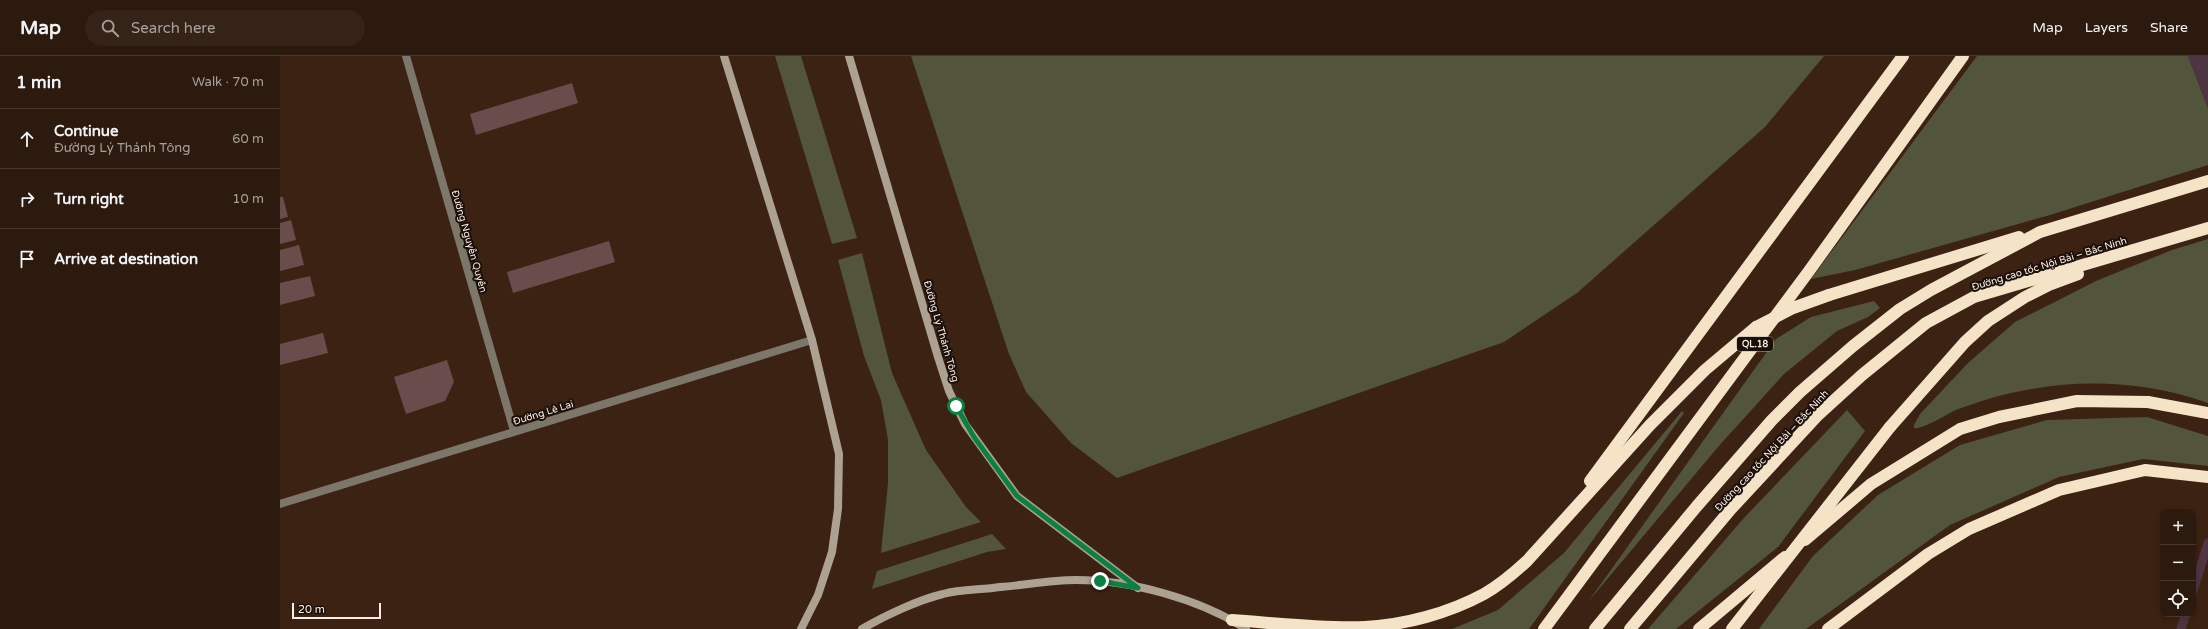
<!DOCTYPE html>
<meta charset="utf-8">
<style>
:root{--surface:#2d1a0e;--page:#352317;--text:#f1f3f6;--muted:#a7a19e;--line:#48382e}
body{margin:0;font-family:"Varela Round",sans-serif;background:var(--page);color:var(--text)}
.controls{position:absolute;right:12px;bottom:12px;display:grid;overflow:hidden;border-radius:8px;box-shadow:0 2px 6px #0003}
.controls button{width:36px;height:36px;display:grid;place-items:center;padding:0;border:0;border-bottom:1px solid var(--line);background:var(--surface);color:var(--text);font:20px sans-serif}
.scale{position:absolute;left:12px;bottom:10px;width:89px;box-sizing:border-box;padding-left:4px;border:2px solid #fdefe7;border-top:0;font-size:11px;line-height:14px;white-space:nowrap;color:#fdefe7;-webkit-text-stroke:3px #1b0f09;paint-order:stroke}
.stop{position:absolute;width:12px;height:12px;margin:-9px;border:3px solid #0b8043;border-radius:50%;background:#fff}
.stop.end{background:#0b8043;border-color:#fff;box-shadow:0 1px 4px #0008}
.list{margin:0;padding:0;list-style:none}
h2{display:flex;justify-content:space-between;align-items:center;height:52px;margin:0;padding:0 16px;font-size:17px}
h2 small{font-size:13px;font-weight:400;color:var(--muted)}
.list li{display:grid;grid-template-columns:26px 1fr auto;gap:12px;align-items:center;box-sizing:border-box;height:60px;padding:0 16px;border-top:1px solid var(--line)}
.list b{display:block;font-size:15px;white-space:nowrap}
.list p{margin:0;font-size:13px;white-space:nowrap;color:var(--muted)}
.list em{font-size:13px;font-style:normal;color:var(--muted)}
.icon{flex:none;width:22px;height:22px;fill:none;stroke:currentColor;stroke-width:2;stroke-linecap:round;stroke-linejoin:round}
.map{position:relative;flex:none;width:1928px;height:573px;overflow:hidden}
header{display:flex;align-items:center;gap:24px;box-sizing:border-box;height:56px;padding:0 20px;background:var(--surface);border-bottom:1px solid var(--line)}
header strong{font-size:19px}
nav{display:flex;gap:22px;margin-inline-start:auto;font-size:14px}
.search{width:280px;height:36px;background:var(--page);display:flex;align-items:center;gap:10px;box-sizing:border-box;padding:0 14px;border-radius:22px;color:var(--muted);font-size:15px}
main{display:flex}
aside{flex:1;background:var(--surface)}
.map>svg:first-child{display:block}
.green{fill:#52543b}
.water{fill:#4e3542}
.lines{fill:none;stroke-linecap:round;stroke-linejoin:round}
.stream{stroke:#4e3542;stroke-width:9}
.building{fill:#6a4c4c}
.minor{stroke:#7d766b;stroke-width:8}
.tertiary{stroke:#7d766b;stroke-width:8}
.secondary{stroke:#ada291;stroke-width:8}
.motorway{stroke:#f4e3c7;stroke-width:12}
.motorway-bridge{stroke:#f4e3c7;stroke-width:12}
.route{stroke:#0b8043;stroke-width:5}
.labels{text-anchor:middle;stroke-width:4;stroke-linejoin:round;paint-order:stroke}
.shield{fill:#1b0f09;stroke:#b9aca4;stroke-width:1}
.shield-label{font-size:9px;font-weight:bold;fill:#fdefe7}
.street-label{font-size:10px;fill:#fdefe7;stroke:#1b0f09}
</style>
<header>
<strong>Map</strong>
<div class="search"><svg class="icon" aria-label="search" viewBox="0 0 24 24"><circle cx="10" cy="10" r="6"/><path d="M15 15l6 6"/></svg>Search here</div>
<nav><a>Map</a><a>Layers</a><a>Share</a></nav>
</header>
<main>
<aside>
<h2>1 min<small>Walk · 70 m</small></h2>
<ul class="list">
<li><svg class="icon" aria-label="ahead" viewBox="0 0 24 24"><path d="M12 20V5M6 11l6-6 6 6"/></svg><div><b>Continue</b><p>Đường Lý Thánh Tông</p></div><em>60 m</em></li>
<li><svg class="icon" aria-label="right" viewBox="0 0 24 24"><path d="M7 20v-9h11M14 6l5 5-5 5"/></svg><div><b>Turn right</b></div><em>10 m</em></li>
<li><svg class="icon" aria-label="arrive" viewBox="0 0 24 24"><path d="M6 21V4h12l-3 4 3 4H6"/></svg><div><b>Arrive at destination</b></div></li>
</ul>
</aside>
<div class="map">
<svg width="1928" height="573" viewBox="0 0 1928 573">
<rect width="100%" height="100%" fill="#3c2213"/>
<!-- green -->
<g class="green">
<polygon points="495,0 521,0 577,182 552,188"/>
<polygon points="631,0 1544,0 1485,71 1297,237 1224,286 837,422 791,387 746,336 729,298"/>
<polygon points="1697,0 1908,0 1928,52 1928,109 1770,159 1575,214 1531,223"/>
<path d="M1928 183V347C1854 321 1776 322 1702 345 1693 348 1684 351 1676 354 1666 358 1645 373 1634 372V369L1640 358 1688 307 1735 266 1816 225 1892 194Z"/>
<polygon points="582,197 612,317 634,367 646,394 686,451 701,466 601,497 608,427 608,384 601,344 584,300 558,204"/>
<polygon points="1594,245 1600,252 1588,261 1557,275 1504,318 1438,391 1308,546 1496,283 1531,261"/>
<polygon points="1567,354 1585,375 1498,491 1396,573 1368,573 1463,463"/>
<polygon points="1402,355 1404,357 1249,573 1172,573 1218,554 1284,497"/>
<polygon points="1867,361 1928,380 1928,410 1863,403 1779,421 1670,469 1526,573 1479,573 1533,500 1598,439 1680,389 1767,364"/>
<polygon points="712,478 726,493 707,496 592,533 597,515"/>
</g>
<!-- water -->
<polygon class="water" points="1908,0 1928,0 1928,52"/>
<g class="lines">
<!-- stream -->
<g class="stream">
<polyline points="1913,535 1928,487"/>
<polyline points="1901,573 1906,558"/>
</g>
</g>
<!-- building -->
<g class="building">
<polygon points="292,27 298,47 196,79 190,58"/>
<polygon points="0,141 3,141 8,161 0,163"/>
<polygon points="11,164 16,184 0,188 0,167"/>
<polygon points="329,185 335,206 233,237 227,216"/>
<polygon points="19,189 24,209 0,215 0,194"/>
<polygon points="30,220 35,240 0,249 0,227"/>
<polygon points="43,277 48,297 0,309 0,288"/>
<polygon points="167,304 174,326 165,345 126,358 114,321"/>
</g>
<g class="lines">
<!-- minor -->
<polyline class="minor" points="0,448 532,284"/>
<!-- tertiary -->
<polyline class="tertiary" points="126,0 234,375"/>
<!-- secondary -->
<g class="secondary">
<polyline points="444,0 532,284 559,398 558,453 552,496 538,539 521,573"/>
<polyline points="569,0 658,301 669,335 685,368 737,440 858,532"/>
<path d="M582 573C604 560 638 544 663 538 681 533 702 534 720 531 745 529 771 524 796 524 850 524 920 543 966 573"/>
</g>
<!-- motorway -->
<g class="motorway">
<polyline points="1549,239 1739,181"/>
<polyline points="1610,371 1685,286 1708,265 1745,241 1771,228 1798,218"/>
<polyline points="1310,425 1623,0"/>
<polyline points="1525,484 1591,428 1680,373 1719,361 1797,345 1868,346 1928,357"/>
<path d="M952 564C995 567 1043 573 1085 571 1125 569 1169 557 1204 538 1220 529 1234 517 1247 505L1370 369 1425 314 1476 271"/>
<polyline points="1264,573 1529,215 1683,0"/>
<polyline points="1315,573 1417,450 1492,364 1520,336 1573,290 1620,253 1651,234 1760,176 1928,125"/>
<polyline points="1350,573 1451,453 1538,359 1582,319 1646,267 1694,241 1928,172"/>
<polyline points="1419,573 1505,501"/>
<polyline points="1548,573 1648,498 1689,473 1779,434 1865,414 1928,421"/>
</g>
<!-- motorway-bridge -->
<g class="motorway-bridge">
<polyline points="1476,271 1513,252 1549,239"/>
<polyline points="1452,573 1610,371"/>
</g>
</g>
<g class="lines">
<!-- route -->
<polyline class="route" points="676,350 694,381 737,440 858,532 820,525"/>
</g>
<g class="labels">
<!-- shield labels -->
<rect class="shield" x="1457" y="281" width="36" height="14" rx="3"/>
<g class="shield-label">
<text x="1475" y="291">QL.18</text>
</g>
<!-- street labels -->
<g class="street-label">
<text transform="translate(190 185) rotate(74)" y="4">Đường Nguyễn Quyền</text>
<text transform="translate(1769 207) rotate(-17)" y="4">Đường cao tốc Nội Bài – Bắc Ninh</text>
<text transform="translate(662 275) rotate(74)" y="4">Đường Lý Thánh Tông</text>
<text transform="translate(263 356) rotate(-17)" y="4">Đường Lê Lai</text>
<text transform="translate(1491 394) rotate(-47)" y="4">Đường cao tốc Nội Bài – Bắc Ninh</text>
</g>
</g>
</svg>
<div class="controls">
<button>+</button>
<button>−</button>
<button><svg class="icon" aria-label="locate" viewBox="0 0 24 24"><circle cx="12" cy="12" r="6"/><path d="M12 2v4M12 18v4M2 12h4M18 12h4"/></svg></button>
</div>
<div class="scale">20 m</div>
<div class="stop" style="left:676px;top:350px"></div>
<div class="stop end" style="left:820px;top:525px"></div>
</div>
</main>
